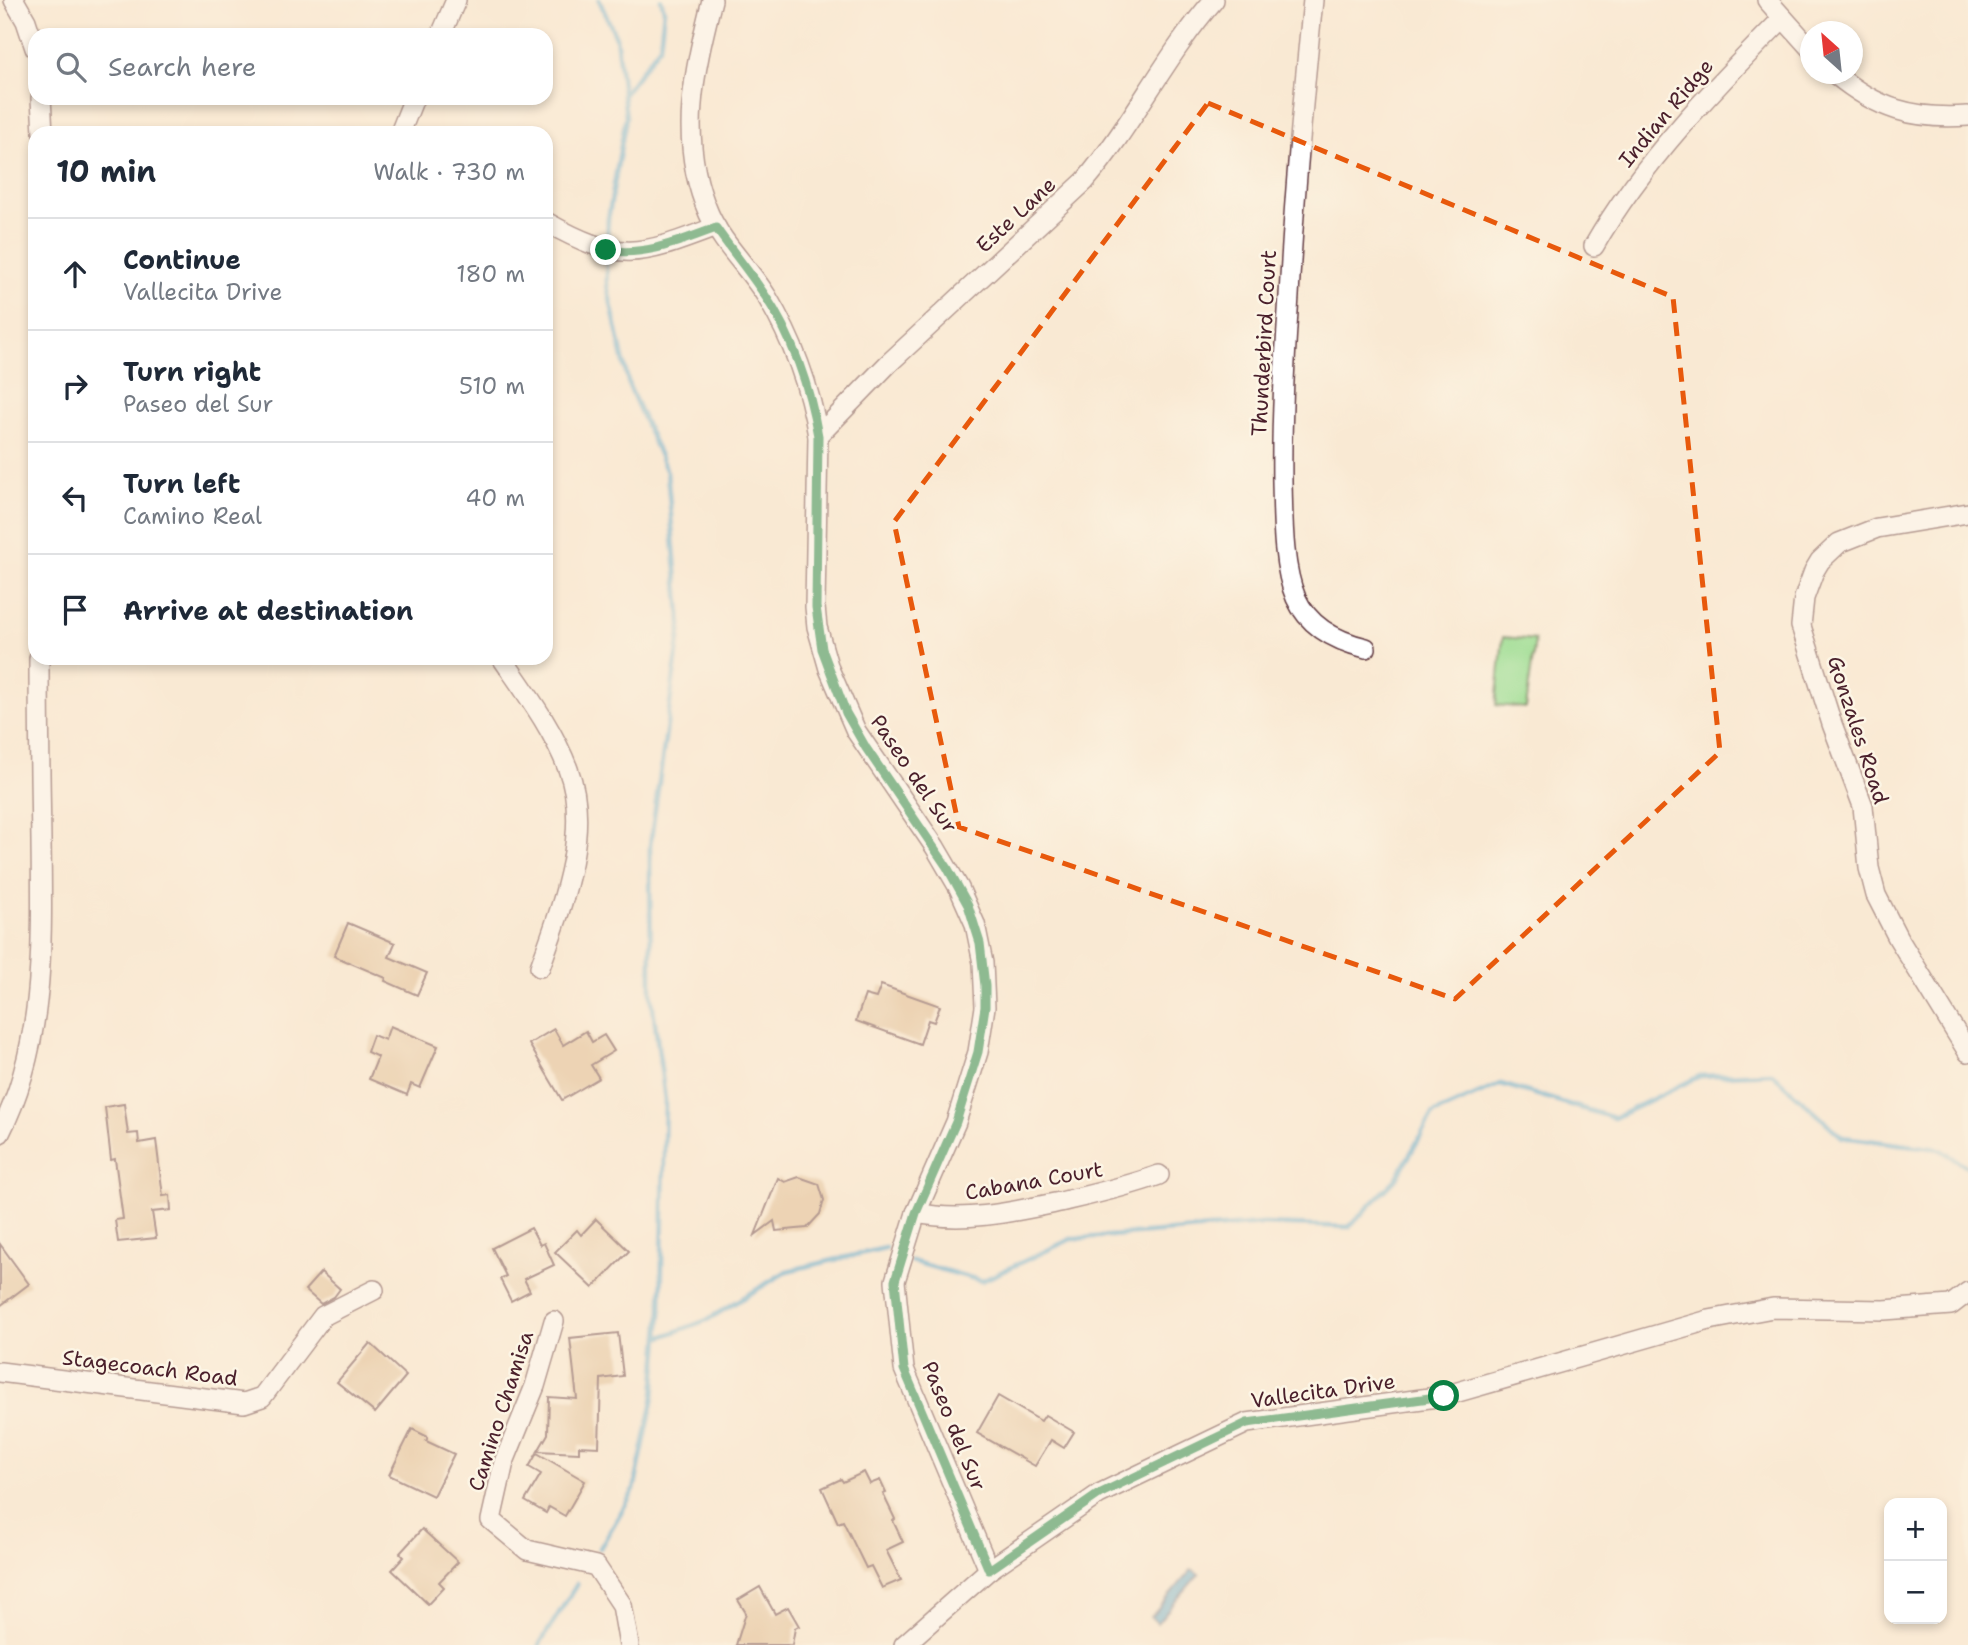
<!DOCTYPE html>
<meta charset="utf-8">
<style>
:root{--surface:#fff;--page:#f2f2f3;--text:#1f2937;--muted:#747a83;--line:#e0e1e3}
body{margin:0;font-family:"Shantell Sans",sans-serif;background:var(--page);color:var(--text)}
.controls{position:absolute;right:21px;bottom:21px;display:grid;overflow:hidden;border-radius:14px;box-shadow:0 4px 10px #0003}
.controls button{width:63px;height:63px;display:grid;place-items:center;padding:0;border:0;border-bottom:2px solid var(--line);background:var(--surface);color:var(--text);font:35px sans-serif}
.compass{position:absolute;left:1800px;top:21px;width:63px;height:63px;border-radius:50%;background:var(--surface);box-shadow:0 4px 10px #0003;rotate:333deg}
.stop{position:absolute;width:21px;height:21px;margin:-16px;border:5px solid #0b8043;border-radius:50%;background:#fff}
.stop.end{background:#0b8043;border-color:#fff;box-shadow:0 2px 7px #0008}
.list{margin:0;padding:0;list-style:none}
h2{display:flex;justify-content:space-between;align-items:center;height:91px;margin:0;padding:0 28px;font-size:30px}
h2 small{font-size:23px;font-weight:400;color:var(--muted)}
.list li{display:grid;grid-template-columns:46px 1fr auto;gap:21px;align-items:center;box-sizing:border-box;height:112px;padding:0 28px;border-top:2px solid var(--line)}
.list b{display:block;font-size:26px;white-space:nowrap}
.list p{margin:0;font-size:23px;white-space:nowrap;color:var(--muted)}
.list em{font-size:23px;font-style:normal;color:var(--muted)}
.icon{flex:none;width:38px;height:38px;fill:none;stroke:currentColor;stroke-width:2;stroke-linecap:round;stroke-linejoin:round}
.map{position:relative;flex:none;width:1968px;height:1645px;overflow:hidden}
.search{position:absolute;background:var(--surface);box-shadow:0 4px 10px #0003;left:28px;top:28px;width:525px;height:77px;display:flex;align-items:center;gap:18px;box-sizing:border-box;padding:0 24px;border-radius:21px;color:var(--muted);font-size:26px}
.panel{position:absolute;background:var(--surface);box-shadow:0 4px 10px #0003;left:28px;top:126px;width:525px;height:539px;border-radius:21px}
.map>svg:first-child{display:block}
.green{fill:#9edd93;stroke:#747e5f;stroke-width:2}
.water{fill:#51a5cd;stroke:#4e627c;stroke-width:2}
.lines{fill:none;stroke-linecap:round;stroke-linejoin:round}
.stream{stroke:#51a5cd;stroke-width:5}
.building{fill:#ddb98e}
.minor-casing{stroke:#643d44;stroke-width:22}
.minor{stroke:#fff;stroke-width:19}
.route{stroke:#0b8043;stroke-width:9}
.marked{fill:none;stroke:#e8590c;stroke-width:5;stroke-dasharray:14 9;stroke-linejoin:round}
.labels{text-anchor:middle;stroke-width:5;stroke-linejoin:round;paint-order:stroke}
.street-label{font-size:21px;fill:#4a1f2b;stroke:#fcf5e5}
</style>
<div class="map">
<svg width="1968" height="1645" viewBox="0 0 1968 1645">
<rect width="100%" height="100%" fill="#fcf5e5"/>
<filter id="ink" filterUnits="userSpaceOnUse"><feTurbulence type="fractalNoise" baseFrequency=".0143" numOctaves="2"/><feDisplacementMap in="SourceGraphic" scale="14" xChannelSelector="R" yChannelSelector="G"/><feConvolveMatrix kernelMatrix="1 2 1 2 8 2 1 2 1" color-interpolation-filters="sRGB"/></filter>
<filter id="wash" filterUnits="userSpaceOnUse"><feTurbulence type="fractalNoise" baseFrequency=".00686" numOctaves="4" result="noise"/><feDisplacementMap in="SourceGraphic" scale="28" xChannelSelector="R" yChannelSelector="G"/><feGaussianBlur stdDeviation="1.57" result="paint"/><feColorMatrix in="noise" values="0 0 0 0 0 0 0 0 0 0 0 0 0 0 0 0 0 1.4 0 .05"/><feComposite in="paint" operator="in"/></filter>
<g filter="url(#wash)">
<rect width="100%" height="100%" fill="#f9e9d3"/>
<!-- green -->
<polygon class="green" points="1503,637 1535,640 1526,708 1496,705"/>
<!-- water -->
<polygon class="water" points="1192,1569 1199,1574 1157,1623 1151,1617"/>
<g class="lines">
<!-- stream -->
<g class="stream">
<polyline points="599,0 616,37 626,117 608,219 607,244"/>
<polyline points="623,95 660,46 664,10 661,0"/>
<polyline points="911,1261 982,1281 1071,1239 1262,1224 1349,1227 1396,1179 1433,1114 1501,1084 1614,1118 1700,1076 1772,1073 1842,1137 1939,1149 1968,1167"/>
<polyline points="659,1338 707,1320 787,1271 885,1248"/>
<polyline points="600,1548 634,1490 654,1396 661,1313 665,1100 651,992 650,846 681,625 667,472 629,386 607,285 606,254"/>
<polyline points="539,1645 577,1584"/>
</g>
</g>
<g id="blocks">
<!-- building -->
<g class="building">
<polygon points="348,923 395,943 389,957 427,973 417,995 385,981 386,978 334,956"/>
<polygon points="881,985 940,1006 934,1022 928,1020 920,1044 856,1021 865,995 876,998"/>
<polygon points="390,1026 438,1046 420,1088 411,1084 407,1095 369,1079 378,1057 367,1052 373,1035 385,1040"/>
<polygon points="554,1029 563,1045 586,1031 592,1042 604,1035 614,1051 591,1065 599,1078 562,1100 529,1044"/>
<polygon points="124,1104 128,1134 138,1133 139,1143 156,1140 163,1196 170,1195 171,1210 152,1212 156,1238 118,1242 115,1220 123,1219 115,1159 111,1160 105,1107"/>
<polygon points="799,1177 819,1184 824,1200 820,1214 807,1228 776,1231 774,1221 755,1235 778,1178 785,1182"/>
<polygon points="596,1219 629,1251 593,1288 555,1252 577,1230 581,1235"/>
<polygon points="531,1228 540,1245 544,1243 554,1265 524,1279 530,1291 511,1301 500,1279 506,1276 492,1248"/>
<polygon points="0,1244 29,1284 0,1306"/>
<polygon points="321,1272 340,1289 334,1297 321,1304 305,1290"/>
<polygon points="618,1333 623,1376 601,1379 599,1447 579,1446 579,1453 538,1451 548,1434 549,1397 577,1399 570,1338"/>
<polygon points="370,1343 406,1376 375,1413 337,1382"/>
<polygon points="998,1396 1041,1421 1045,1415 1074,1432 1064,1448 1051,1440 1035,1466 977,1433"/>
<polygon points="412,1429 428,1437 426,1441 454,1454 433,1496 389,1475"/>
<polygon points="537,1453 585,1481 565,1516 549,1507 546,1513 525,1501 541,1474 529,1467"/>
<polygon points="864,1472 870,1484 880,1480 886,1493 883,1494 895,1519 893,1521 903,1542 886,1550 901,1580 882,1588 871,1566 866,1568 843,1521 838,1523 822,1488 841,1479 843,1482"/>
<polygon points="422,1529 458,1562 439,1582 444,1587 428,1604 392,1570 404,1557 400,1553"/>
<polygon points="760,1587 775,1614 788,1607 799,1626 795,1628 792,1645 736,1645 746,1613 738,1600"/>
</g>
</g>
</g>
<g filter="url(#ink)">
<use href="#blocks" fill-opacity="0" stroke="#643d44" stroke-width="2"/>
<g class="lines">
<!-- minor casing -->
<g class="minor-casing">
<g id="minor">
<polyline points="14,0 26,21 35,48"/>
<path d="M712 0C694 72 677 142 709 214 723 245 749 268 767 297 792 339 810 388 818 436L815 607 817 627 829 669 856 731 935 847 959 888 975 924 983 963 985 1007 978 1052 956 1122 916 1213 895 1281 904 1369 989 1570"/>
<path d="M1313 0C1303 99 1294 197 1289 296 1285 358 1281 420 1282 482 1283 516 1282 566 1296 598 1309 627 1336 641 1366 648"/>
<polyline points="1767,0 1811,49"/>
<polyline points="441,35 456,0"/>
<path d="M1835 74C1877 109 1914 120 1968 116"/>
<polyline points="41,98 43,133"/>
<polyline points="400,133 414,98"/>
<path d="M546 222C621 264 639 256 716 227"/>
<path d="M1594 246C1641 163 1716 86 1783 18"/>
<path d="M818 436 888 364 1085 181C1133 124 1165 56 1214 0"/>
<polyline points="1968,513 1877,528 1839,543 1820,561 1814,571 1804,598 1801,626 1832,724 1863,806 1869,868 1876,895 1898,938 1968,1052"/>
<path d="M502 658C526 693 553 729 568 769 592 831 561 908 540 967"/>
<path d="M0 1133C46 1043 42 939 41 840 40 779 39 719 39 658"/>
<path d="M916 1213C964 1223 1012 1212 1060 1202 1094 1194 1126 1187 1159 1175"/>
<polyline points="554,1321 535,1386 504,1462 491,1520 527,1550 596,1566 622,1605 629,1645"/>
<polyline points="0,1372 244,1403 262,1397 323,1316 374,1290"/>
<polyline points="904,1645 989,1570 1099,1494 1247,1423 1444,1396 1709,1320 1773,1308 1884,1310 1951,1305 1968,1292"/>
</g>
</g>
<!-- minor -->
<use href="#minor" class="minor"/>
</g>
</g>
<g class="lines" filter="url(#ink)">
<!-- route -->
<path class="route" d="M606 250C645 257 680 241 716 228 731 250 749 271 764 294 792 335 810 388 818 436L816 607 822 649 846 713 866 748 947 867 968 905 980 943 985 986V1007L978 1052 956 1122 916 1213 895 1281 904 1369 989 1570 1099 1494 1247 1423 1444 1396"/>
</g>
<!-- marked area -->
<path d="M0 0H1968V1645H0ZM1208 103 1673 297 1720 752 1455 999 959 827 894 522Z" fill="#f9e9d3" fill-opacity=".55" fill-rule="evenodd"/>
<path class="marked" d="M1208 103 1673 297 1720 752 1455 999 959 827 894 522Z"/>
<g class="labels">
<!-- street labels -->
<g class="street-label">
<text transform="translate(1666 113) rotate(-50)" y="7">Indian Ridge</text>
<text transform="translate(1016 215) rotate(-43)" y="7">Este Lane</text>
<text transform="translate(1264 343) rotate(-87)" y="7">Thunderbird Court</text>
<text transform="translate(1858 730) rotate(72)" y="7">Gonzales Road</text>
<text transform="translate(914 774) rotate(56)" y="7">Paseo del Sur</text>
<text transform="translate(1034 1181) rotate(-10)" y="7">Cabana Court</text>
<text transform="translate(150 1368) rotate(7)" y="7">Stagecoach Road</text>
<text transform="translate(1323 1391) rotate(-8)" y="7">Vallecita Drive</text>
<text transform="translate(501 1411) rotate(-72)" y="7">Camino Chamisa</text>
<text transform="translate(954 1426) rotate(68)" y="7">Paseo del Sur</text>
</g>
</g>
</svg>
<div class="controls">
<button>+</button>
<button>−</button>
</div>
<svg class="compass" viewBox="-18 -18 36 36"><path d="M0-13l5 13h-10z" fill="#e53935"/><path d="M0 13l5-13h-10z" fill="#747a83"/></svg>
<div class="stop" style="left:1444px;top:1396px"></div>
<div class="stop end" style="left:606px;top:250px"></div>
<div class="search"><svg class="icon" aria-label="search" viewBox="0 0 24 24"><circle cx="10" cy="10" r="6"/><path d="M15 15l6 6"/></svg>Search here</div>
<section class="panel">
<h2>10 min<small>Walk · 730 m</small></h2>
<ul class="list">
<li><svg class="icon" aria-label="ahead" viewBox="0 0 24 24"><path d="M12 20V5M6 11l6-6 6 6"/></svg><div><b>Continue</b><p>Vallecita Drive</p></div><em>180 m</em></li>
<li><svg class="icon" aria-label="right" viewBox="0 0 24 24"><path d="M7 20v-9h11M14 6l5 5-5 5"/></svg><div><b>Turn right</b><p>Paseo del Sur</p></div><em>510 m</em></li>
<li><svg class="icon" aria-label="left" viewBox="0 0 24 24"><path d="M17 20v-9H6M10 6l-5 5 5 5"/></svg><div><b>Turn left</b><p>Camino Real</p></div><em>40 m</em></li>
<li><svg class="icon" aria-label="arrive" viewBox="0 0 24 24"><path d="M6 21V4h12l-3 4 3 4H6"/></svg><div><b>Arrive at destination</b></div></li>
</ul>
</section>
</div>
